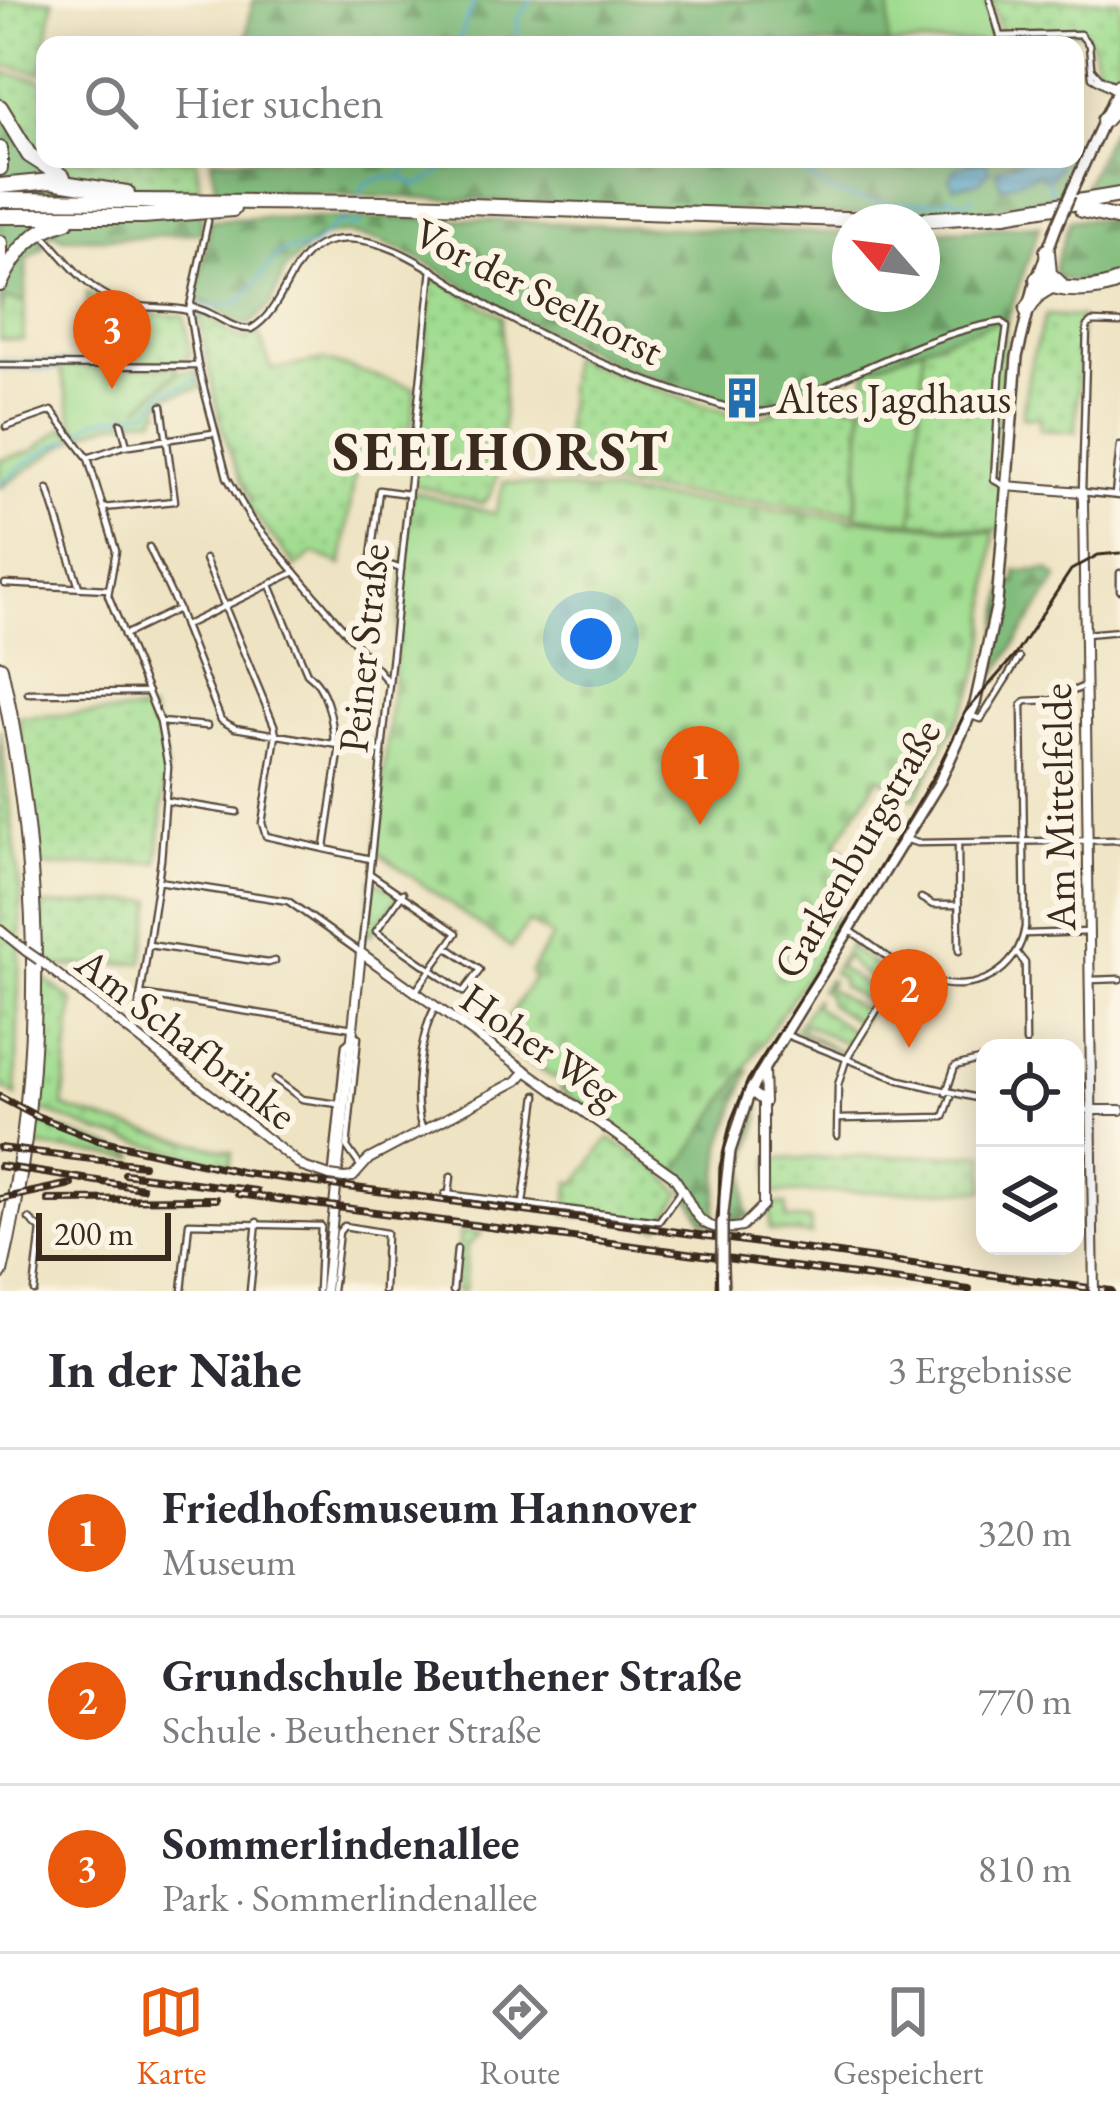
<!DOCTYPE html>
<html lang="de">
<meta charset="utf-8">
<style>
:root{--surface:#fff;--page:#f2f2f3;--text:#2b2b33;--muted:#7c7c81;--line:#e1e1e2;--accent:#ea580c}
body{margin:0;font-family:"EB Garamond",serif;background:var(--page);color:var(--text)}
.controls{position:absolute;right:36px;bottom:36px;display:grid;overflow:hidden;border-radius:24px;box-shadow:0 6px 30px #0003}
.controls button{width:108px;height:108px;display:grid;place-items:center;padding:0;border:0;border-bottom:3px solid var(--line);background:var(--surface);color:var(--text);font:60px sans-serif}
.compass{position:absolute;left:832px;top:204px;width:108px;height:108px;border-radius:50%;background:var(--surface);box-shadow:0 6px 30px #0003;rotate:298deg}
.scale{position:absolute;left:36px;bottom:30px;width:135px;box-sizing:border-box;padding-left:12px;border:6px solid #3b2a1e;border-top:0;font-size:33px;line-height:42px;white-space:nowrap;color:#3b2a1e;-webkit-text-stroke:9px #fcf5e5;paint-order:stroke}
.you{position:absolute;left:591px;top:639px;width:42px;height:42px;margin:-30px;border:9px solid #fff;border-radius:50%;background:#1a73e8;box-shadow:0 0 0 18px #1a73e833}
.badge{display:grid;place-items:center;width:78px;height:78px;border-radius:50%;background:var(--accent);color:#fff;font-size:39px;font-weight:700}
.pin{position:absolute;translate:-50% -99px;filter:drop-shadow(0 3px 6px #0008)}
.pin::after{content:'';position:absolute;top:63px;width:42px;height:36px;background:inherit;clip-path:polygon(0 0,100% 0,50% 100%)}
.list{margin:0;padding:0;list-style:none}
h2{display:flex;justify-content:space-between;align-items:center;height:156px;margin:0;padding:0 48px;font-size:51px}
h2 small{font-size:39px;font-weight:400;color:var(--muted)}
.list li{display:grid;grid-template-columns:78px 1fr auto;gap:36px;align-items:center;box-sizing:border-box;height:168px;padding:0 48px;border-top:3px solid var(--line)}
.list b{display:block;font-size:45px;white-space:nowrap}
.list p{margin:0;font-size:39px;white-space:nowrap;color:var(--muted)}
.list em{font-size:39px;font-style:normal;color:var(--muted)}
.icon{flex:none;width:66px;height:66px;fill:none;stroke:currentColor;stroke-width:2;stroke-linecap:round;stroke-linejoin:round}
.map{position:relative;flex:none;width:1120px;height:1291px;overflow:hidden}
.search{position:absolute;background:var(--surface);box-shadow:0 6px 30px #0003;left:36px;right:36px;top:36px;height:132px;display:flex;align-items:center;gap:30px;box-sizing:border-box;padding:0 42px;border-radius:24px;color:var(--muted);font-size:45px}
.sheet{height:660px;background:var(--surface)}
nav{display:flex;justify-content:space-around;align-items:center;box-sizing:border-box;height:168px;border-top:3px solid var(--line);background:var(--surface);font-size:33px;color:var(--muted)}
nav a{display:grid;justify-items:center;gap:6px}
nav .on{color:var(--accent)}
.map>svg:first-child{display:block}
.grass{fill:url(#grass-tufts);stroke:#6e8458;stroke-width:3}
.forest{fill:url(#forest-firs);stroke:#5e734c;stroke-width:3}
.cemetery{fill:url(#cemetery-stones);stroke:#6e8458;stroke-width:3}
.garden{fill:url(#garden-dots);stroke:#6e8458;stroke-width:3}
.pitch{fill:#a1dd91;stroke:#6e8458;stroke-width:3}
.water{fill:url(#water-rules);stroke:#486b78;stroke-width:3}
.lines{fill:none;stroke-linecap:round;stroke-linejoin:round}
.stream{stroke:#55acd2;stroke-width:3}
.minor-casing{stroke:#564637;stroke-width:9}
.tertiary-casing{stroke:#564637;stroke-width:12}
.secondary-casing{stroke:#564637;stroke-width:14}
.trunk-casing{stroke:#564637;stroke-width:18}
.minor{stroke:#fff;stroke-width:4.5}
.tertiary{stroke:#fff;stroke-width:8}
.secondary{stroke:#fff;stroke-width:9}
.trunk{stroke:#fff;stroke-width:14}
.tram{stroke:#3b2a1e;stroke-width:3}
.rail-casing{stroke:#3b2a1e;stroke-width:8}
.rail{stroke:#fcf5e5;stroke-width:3;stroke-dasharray:9;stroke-linecap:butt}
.tertiary-bridge-casing{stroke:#564637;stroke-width:12;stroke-linecap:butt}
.secondary-bridge-casing{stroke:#564637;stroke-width:14;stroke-linecap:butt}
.tertiary-bridge{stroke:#fff;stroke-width:8}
.secondary-bridge{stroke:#fff;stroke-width:9}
.labels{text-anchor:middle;stroke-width:12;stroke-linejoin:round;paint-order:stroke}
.street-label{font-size:42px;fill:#3b2a1e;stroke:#fcf5e5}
.poi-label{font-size:42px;fill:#3b2a1e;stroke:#fcf5e5;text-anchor:start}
.district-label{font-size:54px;font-weight:bold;letter-spacing:3px;fill:#3b2a1e;stroke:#fcf5e5}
</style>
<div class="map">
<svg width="1120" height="1291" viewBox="0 0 1120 1291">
<defs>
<pattern id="grass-tufts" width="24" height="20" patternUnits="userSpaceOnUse" patternTransform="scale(3)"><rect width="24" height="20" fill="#a1dd91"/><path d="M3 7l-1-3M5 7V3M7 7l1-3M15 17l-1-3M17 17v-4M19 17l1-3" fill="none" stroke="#8cbe7d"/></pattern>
<pattern id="forest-firs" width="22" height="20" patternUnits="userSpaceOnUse" patternTransform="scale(3)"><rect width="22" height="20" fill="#80bc7b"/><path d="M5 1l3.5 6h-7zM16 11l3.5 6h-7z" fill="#6a9964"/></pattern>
<pattern id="cemetery-stones" width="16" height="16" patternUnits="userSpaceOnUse" patternTransform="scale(3)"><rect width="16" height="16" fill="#a1dd91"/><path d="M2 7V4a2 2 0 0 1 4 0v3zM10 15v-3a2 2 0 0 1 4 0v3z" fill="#8cbe7d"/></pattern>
<pattern id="garden-dots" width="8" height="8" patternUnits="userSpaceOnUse" patternTransform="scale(3)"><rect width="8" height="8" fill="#a1dd91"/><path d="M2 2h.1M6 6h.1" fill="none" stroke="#8cbe7d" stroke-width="1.8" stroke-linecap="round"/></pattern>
<pattern id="water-rules" width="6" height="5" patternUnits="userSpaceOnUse" patternTransform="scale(3)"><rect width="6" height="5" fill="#55acd2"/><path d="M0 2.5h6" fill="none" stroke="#488caa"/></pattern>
</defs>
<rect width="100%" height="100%" fill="#fcf5e5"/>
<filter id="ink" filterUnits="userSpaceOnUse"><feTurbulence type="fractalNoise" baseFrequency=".00833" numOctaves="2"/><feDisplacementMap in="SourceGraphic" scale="24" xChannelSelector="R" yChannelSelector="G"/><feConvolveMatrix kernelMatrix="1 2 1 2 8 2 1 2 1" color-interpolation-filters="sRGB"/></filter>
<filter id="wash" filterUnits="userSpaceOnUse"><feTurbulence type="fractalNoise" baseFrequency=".004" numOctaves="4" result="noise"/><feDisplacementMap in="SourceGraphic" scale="48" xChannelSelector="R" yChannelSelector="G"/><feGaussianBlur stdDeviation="2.7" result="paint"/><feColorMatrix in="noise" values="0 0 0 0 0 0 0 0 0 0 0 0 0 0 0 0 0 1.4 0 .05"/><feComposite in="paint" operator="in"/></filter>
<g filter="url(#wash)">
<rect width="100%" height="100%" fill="#eee3c2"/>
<!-- grass -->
<g class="grass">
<polygon points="5,299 25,303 23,340 0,339 0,312"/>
<polygon points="924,346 913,522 856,516 866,368"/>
<path d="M60 366 177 367V372L138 408 180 372 196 371 201 388 170 395 159 405 161 411 156 412V418C89 418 54 453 0 488V460L33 451 64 427 69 433 78 428 73 421Z"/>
<polygon points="372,879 399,895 371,934 366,933"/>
<polygon points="460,1231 481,1234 467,1246 464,1291 456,1291"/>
</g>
<!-- forest -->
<g class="forest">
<polygon points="253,0 890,0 888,45 245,45"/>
<path d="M0 95C12 118 23 140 42 158 74 186 158 186 200 189L202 232 136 238H62L55 233 40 241 45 246 27 259 25 303 5 299 0 313Z"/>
<polygon points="1120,111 1120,188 1080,195 1120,112"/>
<path d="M211 159H1074L1058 194C959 224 848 214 745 211L744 207 740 211 216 190Z"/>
<path d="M258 218 464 219 740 231 741 234 744 231 850 233V294H922V232L1040 225 1006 323 946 338 782 402 752 409 628 370 500 309 436 268 381 241 344 233 319 237 285 270 271 305 249 325C228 325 217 302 196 300L211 220Z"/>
<polygon points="1107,219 1120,228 1120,273 1099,283 1060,279 1054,269 1070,220"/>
<polygon points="1048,570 1058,578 996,674 993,665 1006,583 1016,583 1016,571"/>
<polygon points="745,1069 749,1071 722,1145 714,1224 703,1221 676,1173"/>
<polygon points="753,1104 759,1107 759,1121 746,1163 746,1209 750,1216 730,1224 735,1162"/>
</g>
<!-- cemetery -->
<polygon class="cemetery" points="504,482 994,533 986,643 972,693 915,799 879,777 835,845 855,858 824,907 836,916 831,924 838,929 676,1173 560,1089 563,1083 493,1042 534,977 530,973 552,937 529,922 511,948 376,851 412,491 495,514"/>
<!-- garden -->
<g class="garden">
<polygon points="0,0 53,0 42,73 0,65"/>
<polygon points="991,0 1120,0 1117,78 1098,73 1092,44 1081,32 1001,34"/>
<path d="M0 72 45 81V159H196L200 189C134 185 51 192 15 125 5 107 0 93 0 72Z"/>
<path d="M433 276 502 317C502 354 512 485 482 504L412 484Z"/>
<polygon points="87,292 121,312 184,316 191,356 180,362 86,361"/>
<path d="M204 315 234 336 247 339 258 332 272 370 323 360 416 388 406 468 365 451 362 458H357L342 565 314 553 296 567 247 505 252 500C220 445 211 379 200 316Z"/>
<polygon points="1046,315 1081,317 1076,432 1039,430 1040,418 1022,417 1031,360"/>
<polygon points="996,322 1006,323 995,483 1006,486 1003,531 913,522 924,346"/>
<polygon points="569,357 695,403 753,419 847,385 847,404 862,405 855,513 562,481"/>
<polygon points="151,711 166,769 158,862 39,867 19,717"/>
<polygon points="0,728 21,896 16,1096 0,1086"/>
<polygon points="153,900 143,962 58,967 43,958 42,906"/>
<polygon points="852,941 851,949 887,973 889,963 895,966 884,987 854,967 847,956 838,967 875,992 881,989 860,1024 829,1004 827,994 820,990 828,979 832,982 826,987 865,1011 867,1002 842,986 841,978 832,972"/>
<polygon points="42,977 73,1001 63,1107 112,1123 232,1152 230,1165 100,1133 35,1107"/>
<polygon points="816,998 815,1006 855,1033 847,1044 804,1024 801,1030 843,1053 794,1031"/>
<polygon points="35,1121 135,1154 135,1158 32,1146"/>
<polygon points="609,1138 662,1172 681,1194 659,1227 565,1214 570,1182 577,1183"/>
<polygon points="985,1154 985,1190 770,1193 770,1159"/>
<polygon points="770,1204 786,1204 787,1219 810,1220 811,1235 770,1230"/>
</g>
<!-- pitch -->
<polygon class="pitch" points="890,0 986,0 994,42 888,45"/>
<!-- water -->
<g class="water">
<polygon points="1024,159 1059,159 1057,170 1048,180 1038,174 1001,187 996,169"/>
<polygon points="985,161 990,170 979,182 954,187 949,179 957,167"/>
</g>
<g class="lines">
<!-- stream -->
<g class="stream">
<polyline points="457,45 475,0"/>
<polyline points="518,45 517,19 532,0"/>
<polyline points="458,159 464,159"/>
<path d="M787 159C800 168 812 181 826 188 862 206 911 205 948 200L951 194"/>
<polyline points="403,174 410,159"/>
<polyline points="1048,180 1053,197"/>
<path d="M360 194 366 183C385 176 401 173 417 186L436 176 453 159"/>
<polyline points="948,200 969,201 974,197"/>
<polyline points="196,325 198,305 211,307 241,302 280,252 312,247 340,221 351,226 361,225"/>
<polyline points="196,328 200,354"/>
<polyline points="0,361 77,362"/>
<polyline points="0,368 58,369"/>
<polyline points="76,436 93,421 148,411 166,391 190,384 203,373 201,356"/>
<path d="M0 485C15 470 50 445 70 440"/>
</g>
</g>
</g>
<g filter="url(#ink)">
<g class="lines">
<!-- minor casing -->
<g class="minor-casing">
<g id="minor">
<polyline points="990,0 1000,36 1080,34 1089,45 1092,77 1117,92"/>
<polyline points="1092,69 1100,78 1117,86"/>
<polyline points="208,221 189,311 198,366 227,477 251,520 389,683"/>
<path d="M47 239C72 266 92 297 130 305 150 309 170 306 189 311"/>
<path d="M190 307C213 309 228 330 251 329 286 310 287 255 327 242 384 224 455 288 500 313 565 349 631 378 701 399 718 404 737 412 754 412 785 414 820 389 847 376 894 355 951 329 1002 322L1007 327 1000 375 994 480 1005 486"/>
<polyline points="1120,323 1092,322 1087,326 1082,492 1120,496"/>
<polyline points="0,365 198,366"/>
<polyline points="121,423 127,445"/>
<polyline points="6,427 52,411 88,458"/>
<polyline points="48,489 79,587"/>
<polyline points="1115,495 1120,446"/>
<polyline points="103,508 175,501 162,406"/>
<polyline points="149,547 178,609"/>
<polyline points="205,559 274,725 276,735 262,823 266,836 370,859"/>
<polyline points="401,569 371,558 379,490 408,494"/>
<polyline points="1120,573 1120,590"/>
<polyline points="5,584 108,589"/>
<path d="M270 585 307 673C327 687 333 720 334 744"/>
<polyline points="184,626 221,720 235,728 382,752"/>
<polyline points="1085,634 1120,631"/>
<polyline points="124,635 178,609 184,626 295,572"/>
<polyline points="28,693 148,692"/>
<polyline points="971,716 981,719 1019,658"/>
<polyline points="160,722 207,726"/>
<polyline points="167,801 237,812"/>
<polyline points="905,839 917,843 1120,840"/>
<polyline points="958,843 959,951"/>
<polyline points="325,847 340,746"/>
<polyline points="369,873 457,933 415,992"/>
<polyline points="158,881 288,901 361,953"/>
<polyline points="403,893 376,931 463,992 480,970 447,947"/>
<polyline points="921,898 933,905 958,905"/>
<path d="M851 931C876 948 903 971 932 981 975 995 1018 972 1025 927L1022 705 1026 701 1051 700 1085 686"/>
<polyline points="1025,934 1090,932"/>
<polyline points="149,945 268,963 275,961"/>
<polyline points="361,953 432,269"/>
<polyline points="1017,953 1025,963 1026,1042"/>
<polyline points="1090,980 1120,979"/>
<polyline points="141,995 353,1028"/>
<polyline points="131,1033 136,1026 161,860 168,767 160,722 108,595 116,551 88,458 123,446 213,433"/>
<polyline points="352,1033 358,1037 347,1147 361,1167"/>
<polyline points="784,1034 900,1080 985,1100"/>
<polyline points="275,1079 302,1099 338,1104"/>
<polyline points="946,1093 955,1066 979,1060"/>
<polyline points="1075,1110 1093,1110"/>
<polyline points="840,1119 944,1117 951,1097"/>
<path d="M423 1130C411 1105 420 1032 435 1008"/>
<polyline points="837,1136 838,1085 846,1060 904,966"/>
<polyline points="332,1173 345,1045 352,1039"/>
<polyline points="449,1193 451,1176"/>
<polyline points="445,1194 659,1221 682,1189"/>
<polyline points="523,1203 537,1095"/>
<polyline points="29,1219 41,1230 34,1291"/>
<polyline points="182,1291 189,1223 321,1226 318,1291"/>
<polyline points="250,1291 257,1222"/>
<polyline points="332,1291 339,1232 344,1226 386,1233 384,1291"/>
<polyline points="453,1291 457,1249"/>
</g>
</g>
<!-- tertiary casing -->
<g class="tertiary-casing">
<g id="tertiary">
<polyline points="1006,486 1082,492 1083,501 1093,1231"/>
<polyline points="0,930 26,951"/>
<polyline points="39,960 303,1167 330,1176"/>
<polyline points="764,1069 765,1102"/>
<polyline points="1093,1110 1120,1110"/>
<polyline points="344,1178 353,1177 369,1159 517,1081 526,1071"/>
<path d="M325 1291 361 953 672 1175C697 1204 690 1236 742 1227L763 1206V1101L750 1091"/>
</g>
</g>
<!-- secondary casing -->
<g class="secondary-casing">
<g id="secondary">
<polyline points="1070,195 1120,84"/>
<polyline points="722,1222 730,1151 750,1091 940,781 975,704 997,603 1017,357 1034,287 1057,225"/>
<polyline points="722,1268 723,1291"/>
</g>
</g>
<!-- trunk casing -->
<g class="trunk-casing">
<g id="trunk">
<polyline points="1119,86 1120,87"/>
<polyline points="0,107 29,155 63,177"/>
<polyline points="1104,120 1120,102"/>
<polyline points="0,149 0,168"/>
<polyline points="0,186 51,181 127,193"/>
<polyline points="0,200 381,203 905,221 1005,214 1120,195"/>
<polyline points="1082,210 1120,219"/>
<polyline points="0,216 143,216 233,209"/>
<polyline points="0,243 0,266"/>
<polyline points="1047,251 1049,274 1059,283"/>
<path d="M1037 279C1059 293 1096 292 1120 281"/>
<path d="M0 284C15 252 32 230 67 221"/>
<polyline points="1027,310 1038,294 1051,286"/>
<path d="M0 668C44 867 47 1073 0 1272"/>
</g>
</g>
<!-- minor -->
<use href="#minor" class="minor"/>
<!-- tertiary -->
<use href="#tertiary" class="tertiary"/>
<!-- secondary -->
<use href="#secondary" class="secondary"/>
<!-- trunk -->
<use href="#trunk" class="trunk"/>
<!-- tram -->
<polyline class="tram" points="716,1291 720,1167 731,1121 748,1080 837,940 938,768 965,713 1015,655 1071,570 1098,555 1120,553"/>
<!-- rail casing -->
<g class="rail-casing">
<g id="rail">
<polyline points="0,1097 36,1116 98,1140 245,1173 1111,1291"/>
<polyline points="0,1148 143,1165"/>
<polyline points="0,1166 142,1188"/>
<polyline points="125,1174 256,1191"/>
<polyline points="238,1194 969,1290"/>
<polyline points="0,1199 71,1184"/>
<polyline points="48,1200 216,1199"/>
</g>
</g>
<!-- rail -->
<use href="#rail" class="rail"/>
<!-- tertiary-bridge casing -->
<g class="tertiary-bridge-casing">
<g id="tertiary-bridge">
<polyline points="26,951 39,960"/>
<polyline points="330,1176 344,1178"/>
<polyline points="1093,1231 1094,1291"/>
</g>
</g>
<!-- secondary-bridge casing -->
<g class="secondary-bridge-casing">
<g id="secondary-bridge">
<polyline points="1057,225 1070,195"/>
<polyline points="722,1222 722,1268"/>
</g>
</g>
<!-- tertiary-bridge -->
<use href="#tertiary-bridge" class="tertiary-bridge"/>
<!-- secondary-bridge -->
<use href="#secondary-bridge" class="secondary-bridge"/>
</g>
</g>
<!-- icons -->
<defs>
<g id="building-bare" transform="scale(3.24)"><path d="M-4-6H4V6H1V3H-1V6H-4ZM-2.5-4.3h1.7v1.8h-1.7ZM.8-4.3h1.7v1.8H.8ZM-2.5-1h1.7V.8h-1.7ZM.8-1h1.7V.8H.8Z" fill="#1f6fb2" stroke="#fcf5e5" stroke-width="2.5" paint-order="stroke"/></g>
</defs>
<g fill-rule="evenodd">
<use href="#building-bare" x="742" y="398"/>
</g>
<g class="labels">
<!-- street labels -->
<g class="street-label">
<text transform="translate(539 291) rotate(27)" y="15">Vor der Seelhorst</text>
<text transform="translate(363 648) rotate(-84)" y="15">Peiner Straße</text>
<text transform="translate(1058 807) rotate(-91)" y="15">Am Mittelfelde</text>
<text transform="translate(856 848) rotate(-60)" y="15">Garkenburgstraße</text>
<text transform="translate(187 1038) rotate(38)" y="15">Am Schafbrinke</text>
<text transform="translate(541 1045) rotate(35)" y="15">Hoher Weg</text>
</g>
<!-- poi labels -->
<g class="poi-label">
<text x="776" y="413">Altes Jagdhaus</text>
</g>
<!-- district labels -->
<g class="district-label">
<text x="501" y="470">SEELHORST</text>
</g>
</g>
</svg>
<div class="controls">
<button><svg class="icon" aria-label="locate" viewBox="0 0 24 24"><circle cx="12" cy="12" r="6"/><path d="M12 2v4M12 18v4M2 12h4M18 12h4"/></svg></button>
<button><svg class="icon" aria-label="layers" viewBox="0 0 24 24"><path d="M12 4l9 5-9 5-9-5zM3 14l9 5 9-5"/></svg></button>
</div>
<svg class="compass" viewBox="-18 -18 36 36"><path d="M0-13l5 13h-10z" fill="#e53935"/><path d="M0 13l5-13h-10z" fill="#7c7c81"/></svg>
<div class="scale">200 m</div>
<div class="you"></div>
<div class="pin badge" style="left:700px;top:825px">1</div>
<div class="pin badge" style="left:909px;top:1048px">2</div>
<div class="pin badge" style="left:112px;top:389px">3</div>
<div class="search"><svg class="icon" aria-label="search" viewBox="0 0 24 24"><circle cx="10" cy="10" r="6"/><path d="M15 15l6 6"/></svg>Hier suchen</div>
</div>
<section class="sheet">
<h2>In der Nähe<small>3 Ergebnisse</small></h2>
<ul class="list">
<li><span class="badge">1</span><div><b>Friedhofsmuseum Hannover</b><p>Museum</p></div><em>320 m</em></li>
<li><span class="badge">2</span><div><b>Grundschule Beuthener Straße</b><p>Schule · Beuthener Straße</p></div><em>770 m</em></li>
<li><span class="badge">3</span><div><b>Sommerlindenallee</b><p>Park · Sommerlindenallee</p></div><em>810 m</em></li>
</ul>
</section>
<nav>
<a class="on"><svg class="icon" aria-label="map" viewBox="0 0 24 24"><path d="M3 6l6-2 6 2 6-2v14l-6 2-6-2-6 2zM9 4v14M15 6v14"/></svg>Karte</a>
<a><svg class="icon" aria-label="directions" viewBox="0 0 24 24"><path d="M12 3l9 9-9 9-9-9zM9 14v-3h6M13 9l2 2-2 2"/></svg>Route</a>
<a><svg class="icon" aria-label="saved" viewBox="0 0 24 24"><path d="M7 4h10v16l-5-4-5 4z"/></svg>Gespeichert</a>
</nav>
